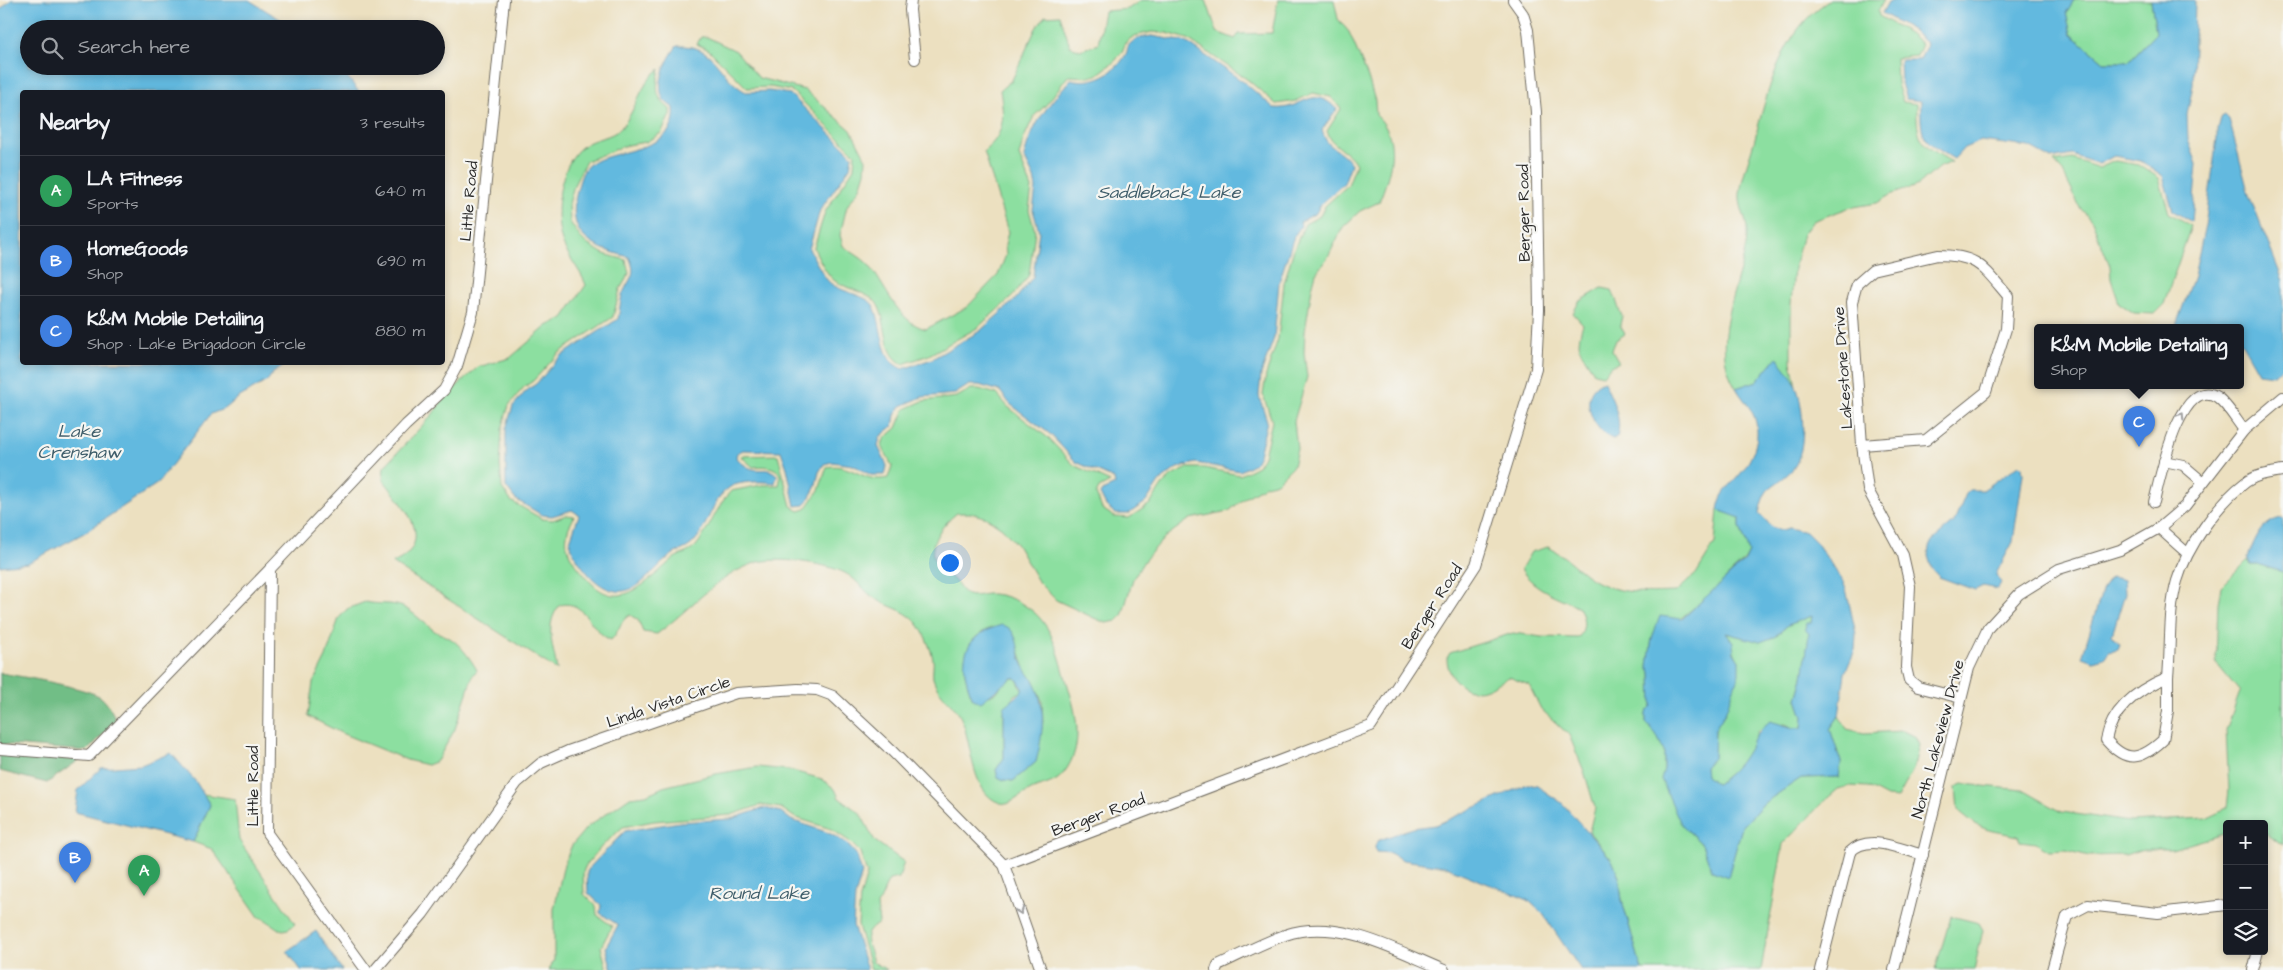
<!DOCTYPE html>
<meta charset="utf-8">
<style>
:root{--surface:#171b24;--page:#20242c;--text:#f1f3f6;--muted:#9ea1a6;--line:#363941;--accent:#0f766e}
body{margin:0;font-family:"Architects Daughter",sans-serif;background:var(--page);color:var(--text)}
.controls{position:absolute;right:15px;bottom:15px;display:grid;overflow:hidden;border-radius:5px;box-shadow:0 2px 8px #0003}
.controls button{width:45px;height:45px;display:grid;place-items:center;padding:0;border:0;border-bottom:1px solid var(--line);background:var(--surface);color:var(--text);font:25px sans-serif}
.you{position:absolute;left:949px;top:562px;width:18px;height:18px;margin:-12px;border:4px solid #fff;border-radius:50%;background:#1a73e8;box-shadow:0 0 0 8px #1a73e833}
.badge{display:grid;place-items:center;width:32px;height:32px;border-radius:50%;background:var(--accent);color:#fff;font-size:16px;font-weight:700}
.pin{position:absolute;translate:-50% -41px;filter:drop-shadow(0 1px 2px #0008)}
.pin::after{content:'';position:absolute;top:26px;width:18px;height:15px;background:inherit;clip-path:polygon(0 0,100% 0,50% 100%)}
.popup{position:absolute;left:2034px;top:324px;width:210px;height:65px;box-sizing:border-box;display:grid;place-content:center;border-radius:5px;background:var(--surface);filter:drop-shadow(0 1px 4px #0005);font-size:16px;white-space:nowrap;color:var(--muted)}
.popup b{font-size:19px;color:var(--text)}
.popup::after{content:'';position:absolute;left:50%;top:100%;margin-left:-10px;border:10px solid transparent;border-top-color:var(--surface)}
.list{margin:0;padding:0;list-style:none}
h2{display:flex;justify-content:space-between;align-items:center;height:65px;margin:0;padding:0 20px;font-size:21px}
h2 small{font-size:16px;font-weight:400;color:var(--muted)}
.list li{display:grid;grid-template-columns:32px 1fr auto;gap:15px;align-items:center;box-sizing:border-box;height:70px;padding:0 20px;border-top:1px solid var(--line)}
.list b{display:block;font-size:19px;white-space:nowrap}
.list p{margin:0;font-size:16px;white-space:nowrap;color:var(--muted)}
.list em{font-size:16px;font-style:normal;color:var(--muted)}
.icon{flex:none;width:28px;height:28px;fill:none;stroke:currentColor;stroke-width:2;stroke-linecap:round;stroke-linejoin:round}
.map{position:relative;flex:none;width:2283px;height:970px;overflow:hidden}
.search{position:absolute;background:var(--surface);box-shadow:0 2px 8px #0003;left:20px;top:20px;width:425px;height:55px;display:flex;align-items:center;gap:12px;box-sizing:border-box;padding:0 18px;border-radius:28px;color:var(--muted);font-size:19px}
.panel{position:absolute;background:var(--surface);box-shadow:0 2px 8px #0003;left:20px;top:90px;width:425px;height:275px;border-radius:5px}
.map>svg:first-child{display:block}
.green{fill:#8cdfa0;stroke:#5c8566;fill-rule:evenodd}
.forest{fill:#71be86;stroke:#4e7458}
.water{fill:#62b9df;stroke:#467285;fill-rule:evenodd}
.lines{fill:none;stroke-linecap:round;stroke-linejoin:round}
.minor-casing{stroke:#6f6a5f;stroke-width:12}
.minor{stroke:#fff;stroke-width:10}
.oneway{stroke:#a0a0a0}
.labels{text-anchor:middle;stroke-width:4.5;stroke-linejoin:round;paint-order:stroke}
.street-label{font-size:16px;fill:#2b2b2b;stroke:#f6f6f2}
.water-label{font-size:18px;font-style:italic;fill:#3e5d6a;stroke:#f6f6f2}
</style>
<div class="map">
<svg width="2283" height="970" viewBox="0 0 2283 970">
<rect width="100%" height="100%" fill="#f6f6f2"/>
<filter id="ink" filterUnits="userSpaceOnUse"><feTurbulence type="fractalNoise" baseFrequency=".02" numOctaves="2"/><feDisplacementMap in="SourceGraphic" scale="10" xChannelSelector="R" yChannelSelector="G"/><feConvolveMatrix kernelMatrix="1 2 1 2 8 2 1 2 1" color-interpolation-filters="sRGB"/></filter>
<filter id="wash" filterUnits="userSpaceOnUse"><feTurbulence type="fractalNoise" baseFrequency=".0096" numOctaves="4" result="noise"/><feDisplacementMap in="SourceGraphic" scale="20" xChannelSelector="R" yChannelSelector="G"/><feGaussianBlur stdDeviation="1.12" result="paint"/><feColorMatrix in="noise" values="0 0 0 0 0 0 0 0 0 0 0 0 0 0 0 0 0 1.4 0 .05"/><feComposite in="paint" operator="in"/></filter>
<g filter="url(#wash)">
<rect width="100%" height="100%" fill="#ece0c0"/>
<!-- green -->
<g class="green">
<path d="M1141 0H1206L1217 32 1235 39 1239 34 1272 33 1278 0H1334L1338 19 1349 32 1368 77 1375 101 1376 115C1402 139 1390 174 1379 202L1360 211 1343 227 1328 257 1316 273 1312 288 1305 331 1304 353 1307 377 1294 421 1297 449 1293 466 1277 482 1266 485 1242 500 1229 511 1190 519 1165 537 1144 561 1133 579 1122 616 1117 621 1106 623 1094 618 1056 600 1039 583 1017 545 1002 528 987 518 971 513H957C943 524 925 545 936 564 940 571 948 574 953 579 959 585 961 592 968 595 974 597 980 595 987 594 1004 593 1022 602 1035 613 1053 630 1059 654 1065 676 1075 709 1087 744 1063 774 1056 783 1044 785 1033 789 1024 793 1016 800 1007 804 970 802 973 743 961 718 954 703 938 695 933 678 932 672 934 665 933 659 931 649 925 635 920 627 909 610 892 609 876 599 864 592 857 579 845 573 826 563 775 556 755 563 717 576 689 610 657 634L643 632 638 620 630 615C619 621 620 631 611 640 589 631 586 599 560 605 543 625 554 647 557 670L392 563C399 561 404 557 409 552 429 529 396 498 383 479L384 467 432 415 444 398 478 367 510 358 547 326 563 318 586 285C580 269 564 252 561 238 554 211 559 164 583 146 595 137 610 139 621 128 637 110 640 82 660 69 656 87 654 97 670 109V115L661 133 646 142 627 145 586 161 574 185 569 204 570 222 580 237 587 244 604 254 626 260 629 274 620 289 613 317 559 353 533 381 524 387 509 405 502 429 500 465 502 488 511 501 542 519 553 520 566 515 574 516C573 521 569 525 568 530 562 550 574 562 586 577 618 617 646 582 673 559 680 554 690 553 696 546 710 529 716 507 731 491L762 485H779L781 475C774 465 764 466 753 467L741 456 778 455 791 506 799 511 806 509 819 490 827 467C851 462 863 484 888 478L892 466 882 446 884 439 897 428 905 409 923 401 957 397 971 389H979L997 394 1008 407 1047 437 1074 465 1110 482 1099 488 1096 494 1102 509 1115 517 1129 518 1150 504 1163 484 1172 476 1188 468H1204L1240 475 1258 466 1264 456 1272 421 1263 395 1266 375 1278 339 1284 283 1294 249 1305 224 1320 216 1325 206 1348 185 1356 164C1348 149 1331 147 1327 131L1341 109 1331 97 1313 93 1296 101 1276 104 1248 80 1188 39 1167 33 1152 32 1134 36 1126 42 1122 52 1115 61 1097 75 1089 77 1068 76 1046 105 1034 116 1024 138 1019 156 1032 188 1029 210 1035 231 1029 275 1012 297 977 328 929 355 903 364C881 353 889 320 876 302 870 294 845 288 835 281 827 275 818 257 814 248L825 212 854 168 855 154 792 91 770 87 747 88 709 50 697 44 701 37H707L736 51 759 78 805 90 851 130 866 159 865 172 860 188 847 206 840 235 843 246C851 252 861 257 868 264 885 284 898 323 926 329L967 307 998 275 1006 255 1005 245 1008 232 984 151C1006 134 1004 116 1000 90L1012 80 1036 28 1045 16 1060 15 1070 46 1080 50 1098 44 1104 11 1128 9ZM993 627 1020 653 1026 672 1033 679 1042 701 1043 722 1036 762 1013 781 1004 780 998 777 996 770 1004 758V712L1015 695 1023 691 1016 678C1004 678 1002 689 993 694 987 697 979 698 973 699 960 670 959 640 993 627Z"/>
<path d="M1830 0H1884L1878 11 1879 16 1909 33 1922 44 1917 56 1896 58 1897 84 1903 102 1917 104C1916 142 1921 144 1952 162L1938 168 1919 185 1890 195 1877 203 1848 208 1813 221 1803 234 1794 268 1791 304V361L1796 386 1777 358 1757 381 1736 388C1709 345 1736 294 1745 250 1747 242 1748 231 1746 223 1744 214 1739 204 1740 194 1742 177 1749 159 1754 142 1768 90 1781 30 1830 0Z"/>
<polygon points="2074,0 2151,0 2156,33 2128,62 2104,62 2071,34 2066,13"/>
<polygon points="2072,159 2099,168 2115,161 2139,165 2159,178 2169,213 2191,226 2164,304 2154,314 2134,313 2119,303 2111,279 2110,266 2092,221 2081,209 2062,171 2054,162"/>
<path d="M1602 288 1612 290C1617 299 1617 307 1622 316L1620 325 1625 334 1616 340 1612 350 1619 362 1610 367 1603 375 1594 373C1582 350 1574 351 1583 324L1573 313 1579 302Z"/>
<path d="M1718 510 1740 517V527L1749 552C1744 564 1735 568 1727 577 1702 602 1681 620 1652 638L1648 666 1651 672 1652 706 1646 712V723L1656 734 1664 751V769L1681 824 1702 844 1712 871 1728 876 1742 827 1764 803 1801 778 1839 777 1841 762 1830 729 1839 716 1847 729 1864 733 1903 731 1915 737 1919 745 1913 770 1898 798 1887 797 1868 787 1850 786 1838 789 1822 803 1783 844 1761 970H1642L1622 901 1619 877 1612 860 1589 832 1595 808 1584 771 1569 735 1541 709 1529 685 1509 677C1501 681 1492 688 1484 690 1464 695 1447 677 1447 658L1450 653 1513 633 1542 637 1578 638C1586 629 1585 618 1579 607 1559 597 1534 590 1521 569L1531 552 1548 547C1564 555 1573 565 1586 575 1612 595 1645 593 1676 592L1696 574 1715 543Z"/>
<path d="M2248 560 2251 565H2260L2283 572V845L2264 832V824H2227V833L2172 849H2143L2125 855 2089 856 2066 850 2049 851 2036 843 2020 841 2018 836C1986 829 1984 833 1958 810L1956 787 1963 784 2023 790 2062 812 2130 822 2206 818 2227 808 2229 790 2226 730 2240 692 2216 663 2218 603 2221 587Z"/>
<path d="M365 602C377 605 391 602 403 607 413 612 423 622 432 629 436 633 440 633 446 636 459 642 470 658 477 670L473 675 455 729 437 761 427 765 407 760 341 733 308 716 313 683 326 657 339 618 347 609Z"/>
<path d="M1812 616 1803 678 1797 699 1803 717 1802 728H1794L1785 724 1758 730 1753 744 1736 768 1717 784 1705 776V766L1714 757 1715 729 1725 713 1739 661C1733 652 1732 642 1725 633L1742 637H1774L1788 625Z"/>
<path d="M757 767 789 770 822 779 835 789 839 798 860 813 875 841 904 862 899 878 889 880C884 888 883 898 877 905L879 923C858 936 869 944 873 962L887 970H871L858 925 860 898 867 874 860 852 849 841 831 829 794 817 781 808 761 805 731 815 654 821 623 827 602 846 586 865 583 872 584 894 596 906 597 915 612 926 601 947 607 970H549L554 960V909L564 864 572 845 587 827 630 797 646 795 663 787 716 774Z"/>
<path d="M203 794 235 799 239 840 295 924C279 939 274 921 259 917L212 849 193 842 210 805Z"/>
<polygon points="1951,916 1979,923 1983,930 1974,970 1935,970"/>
</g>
<!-- forest -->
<g class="forest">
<path d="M0 673C19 676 90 688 102 698 109 705 113 713 116 721L87 751 0 744Z"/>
<polygon points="0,754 79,760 47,783 0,771"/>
</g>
<!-- water -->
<g class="water">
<polygon points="11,0 249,0 296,29 29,29 29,66 339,66 359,92 22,92 22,362 288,363 273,373 267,381 238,398 226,408 211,414 158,483 84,533 28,563 0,566 0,10"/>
<path d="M1892 0H2074L2066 13 2071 34 2104 62H2128L2156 33 2151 0H2195L2193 85 2187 115 2188 140 2197 164 2192 222 2173 211 2163 176 2141 161 2114 156 2099 164 2072 155 2051 159 2029 147 1981 141 1964 148 1954 159C1922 140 1920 139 1921 101L1906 99 1901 83 1900 60H1920L1927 44 1912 30 1882 13 1888 2Z"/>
<path d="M1152 36 1186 42 1245 83 1274 108C1303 111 1310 83 1337 109L1322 130C1327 151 1342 148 1351 164L1344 183 1321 204 1316 213 1300 222 1301 226 1294 236 1279 282 1274 338 1261 374 1259 396 1267 421 1259 455 1255 463 1240 471 1196 463 1177 468 1159 482 1146 502 1128 514H1116L1106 506 1100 494 1102 491 1115 485 1114 479 1076 462 1050 434 1010 404 1000 391 979 385H969L955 394 922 397 901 406 895 415 893 426 880 437 878 446 887 466 885 475H871L853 465 832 462 824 464 819 472 815 488 805 505 795 506 787 468 781 451 743 450 737 453 736 457C756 480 764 462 777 475L775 483C764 481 739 481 730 487 711 499 708 529 692 544 686 550 676 551 669 557 659 565 651 575 641 583 610 607 584 573 571 548L570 541 579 515 572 510 552 516 542 515 515 499 506 487V429L513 406 527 390 536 384 561 356 618 319C620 310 620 298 624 291 631 276 637 274 629 257 590 247 566 236 577 191 579 183 582 169 590 164 617 148 679 152 674 108 671 106 666 103 664 100 654 84 668 58 677 46 718 44 717 77 746 92L769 91 790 94 850 153 852 156 850 167 820 210 809 249C814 258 823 276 829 282 839 292 867 295 873 305 884 323 878 361 903 369L932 359 980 331 1015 300 1033 277 1039 231 1033 210 1036 188 1034 178 1024 157C1032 124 1048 105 1071 79 1091 85 1116 74 1126 54 1128 50 1127 46 1131 43 1136 38 1145 37 1152 36Z"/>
<polygon points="2225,115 2229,119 2249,195 2283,281 2283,367 2274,375 2259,373 2240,340 2240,328 2234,328 2228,324 2219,328 2175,328 2194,276 2205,226 2217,138 2217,129 2220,118"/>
<path d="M1777 357C1783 366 1793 376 1796 386 1804 407 1808 456 1790 472 1770 491 1766 483 1759 513L1773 528 1782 530 1789 528 1806 532 1816 542 1842 580 1846 589 1856 634 1855 650 1845 673 1839 716 1830 729 1841 762 1839 777 1801 778 1764 803 1742 827 1728 877 1712 871 1702 844 1681 824 1661 779 1664 769V751L1656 734 1646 723V712L1652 706 1651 672 1648 666 1652 638 1660 616 1682 619 1745 561 1749 552 1740 527V518L1718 510C1720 496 1725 491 1734 481 1751 464 1764 437 1753 414 1749 405 1741 397 1736 388L1757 381ZM1812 616 1811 623H1806L1805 629 1809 634 1803 678 1797 699 1803 717 1802 728H1794L1770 721C1753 734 1749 754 1735 768 1730 774 1723 779 1717 784L1706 776 1705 767 1714 757 1715 729 1725 713 1739 674V661L1734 653 1733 643 1726 633 1760 642 1774 637 1788 625Z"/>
<path d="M1604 381C1611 398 1623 418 1617 437L1613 439C1593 432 1575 392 1604 381Z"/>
<polygon points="2019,465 2022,466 2023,474 2013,542 1997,572 1996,576 2002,582 1997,589 1983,586 1975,590 1939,577 1932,569 1928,556 1929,547 1932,541 1954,522 1966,494 1970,490 1983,490"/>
<path d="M2283 518V572L2260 565H2251L2248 557C2255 541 2262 520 2283 518Z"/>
<polygon points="2111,577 2124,580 2125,593 2112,635 2120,644 2118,649 2109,651 2104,658 2093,661 2082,657 2103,588"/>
<path d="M1002 625C1017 628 1017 646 1021 659 1024 670 1032 676 1036 686 1046 711 1043 735 1036 762L1013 781 1004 780 998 777 996 770 1004 758V707L1021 693 1023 688 1016 678H1012L981 702 973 699C958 664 960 636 1002 625Z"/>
<polygon points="171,753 196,782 210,805 193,842 75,812 78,790 101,768 141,765"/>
<polygon points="1527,784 1537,786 1562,803 1612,860 1619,877 1622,901 1642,970 1581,970 1543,914 1528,900 1444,866 1403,860 1390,853 1376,852 1375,847 1377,841 1412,828 1436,825"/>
<polygon points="764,808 781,812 791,820 829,833 846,843 856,854 862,873 855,897 853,925 867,970 612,970 606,947 618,925 600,913 601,905 588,893 587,872 590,867 625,831 680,822 731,819"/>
<polygon points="316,931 342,970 301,970 287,951"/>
</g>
</g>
<g filter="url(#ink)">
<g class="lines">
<!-- minor casing -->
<g class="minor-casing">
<g id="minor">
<polyline points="911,0 910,10 915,59"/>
<path d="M1938 255C1978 255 1983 267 2008 296L2006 329 1986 392 1926 440 1862 445 1852 302 1857 284 1873 270Z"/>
<polyline points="1862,445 1868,490 1903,555 1910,586 1906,667 1909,680 1918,687 1961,698"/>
<polyline points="2164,461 2183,465 2203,482"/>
<path d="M2154 502C2159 483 2180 373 2217 397 2227 404 2236 420 2244 430"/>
<polyline points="2159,528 2187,553"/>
<path d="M2168 677C2171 646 2168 612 2177 581 2187 547 2217 504 2246 482 2257 474 2271 473 2283 471"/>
<path d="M2168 677V711L2163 740C2141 760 2127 764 2106 740 2112 708 2139 689 2168 677Z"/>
<polyline points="0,749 89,756 270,569"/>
<polyline points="1004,865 1371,726 1476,565 1536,369 1539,310 1536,112 1528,30 1523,14 1513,0"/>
<polyline points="366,970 267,833 270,569 406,425 444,390 457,366 473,312 504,0"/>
<polyline points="375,970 423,914 517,783 541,763 568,751 736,693 798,689 817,690 833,696 893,752 1004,865 1041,970"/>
<path d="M1216 970 1218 965C1240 955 1262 943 1285 935 1339 917 1395 950 1444 970"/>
<path d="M1820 970 1850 852C1868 833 1900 849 1923 855"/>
<polyline points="1894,970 1969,668 1988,628 2019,594 2059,569 2120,550 2159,528 2185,506 2244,430 2283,397"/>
<polyline points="2052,970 2067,916 2088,905 2158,913 2227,905"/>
<polyline points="2253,970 2258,951"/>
</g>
</g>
<!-- minor -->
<use href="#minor" class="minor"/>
</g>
<!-- one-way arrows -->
<defs><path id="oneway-chevron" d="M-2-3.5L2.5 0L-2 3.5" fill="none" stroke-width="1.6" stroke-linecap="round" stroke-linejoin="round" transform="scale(1.25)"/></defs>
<g class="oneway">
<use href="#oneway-chevron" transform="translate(2181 416) rotate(-57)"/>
<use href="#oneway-chevron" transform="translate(1020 911) rotate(70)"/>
</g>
</g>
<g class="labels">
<!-- street labels -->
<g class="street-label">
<text transform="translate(468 201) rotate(-85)" y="6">Little Road</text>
<text transform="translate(1523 213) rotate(-91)" y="6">Berger Road</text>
<text transform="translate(1842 368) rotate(-94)" y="6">Lakestone Drive</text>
<text transform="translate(1431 606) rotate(-57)" y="6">Berger Road</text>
<text transform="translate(668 701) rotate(-19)" y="6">Linda Vista Circle</text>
<text transform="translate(1937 739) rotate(-75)" y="6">North Lakeview Drive</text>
<text transform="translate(252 786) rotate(-90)" y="6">Little Road</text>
<text transform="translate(1098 814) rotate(-20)" y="6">Berger Road</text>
</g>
<!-- water labels -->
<g class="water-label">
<text x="1169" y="198">Saddleback Lake</text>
<text x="79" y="437">Lake<tspan x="79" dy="21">Crenshaw</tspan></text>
<text x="759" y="899">Round Lake</text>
</g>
</g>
</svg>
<div class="controls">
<button>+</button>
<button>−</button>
<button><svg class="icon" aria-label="layers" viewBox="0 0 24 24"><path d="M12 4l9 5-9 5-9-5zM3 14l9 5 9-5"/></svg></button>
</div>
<div class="you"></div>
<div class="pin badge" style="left:144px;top:896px;background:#2e9e5b">A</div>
<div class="pin badge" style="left:75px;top:883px;background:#3f7fe0">B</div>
<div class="pin badge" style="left:2139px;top:447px;background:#3f7fe0">C</div>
<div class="popup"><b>K&amp;M Mobile Detailing</b>Shop</div>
<div class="search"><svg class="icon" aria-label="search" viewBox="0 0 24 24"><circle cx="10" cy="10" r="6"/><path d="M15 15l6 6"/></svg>Search here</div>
<section class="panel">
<h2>Nearby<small>3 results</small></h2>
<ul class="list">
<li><span class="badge" style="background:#2e9e5b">A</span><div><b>LA Fitness</b><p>Sports</p></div><em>640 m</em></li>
<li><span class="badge" style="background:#3f7fe0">B</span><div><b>HomeGoods</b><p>Shop</p></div><em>690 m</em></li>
<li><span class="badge" style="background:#3f7fe0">C</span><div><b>K&amp;M Mobile Detailing</b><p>Shop · Lake Brigadoon Circle</p></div><em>880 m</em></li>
</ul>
</section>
</div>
